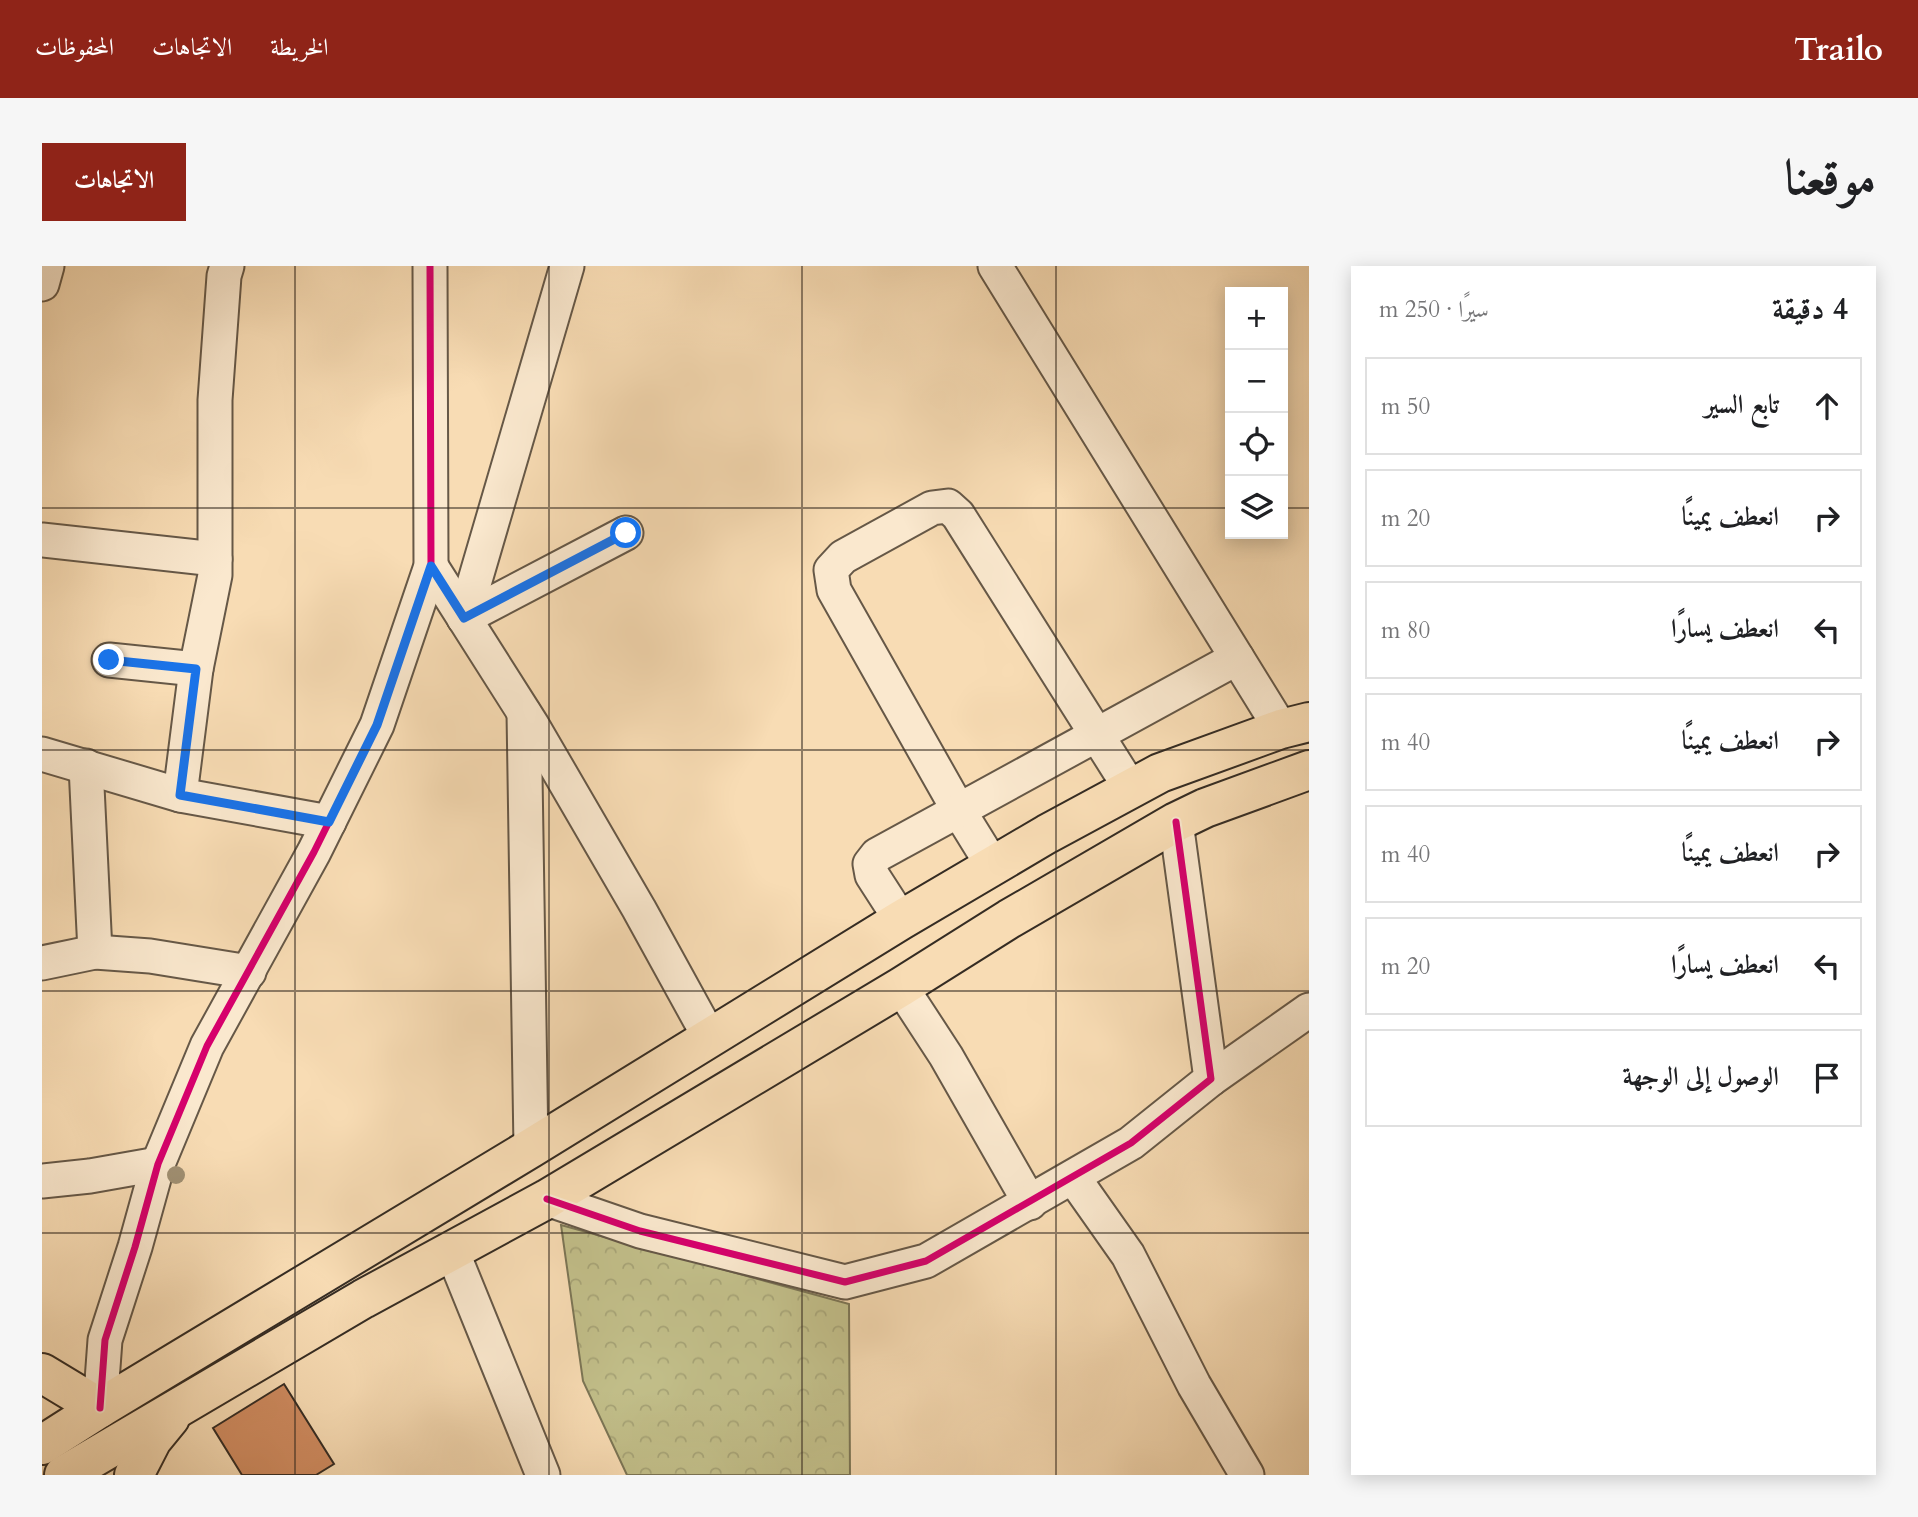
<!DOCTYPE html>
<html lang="ar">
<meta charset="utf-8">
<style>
:root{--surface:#fff;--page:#f6f6f6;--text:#202124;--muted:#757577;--line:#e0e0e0;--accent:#8f2418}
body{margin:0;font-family:Cardo,Amiri,serif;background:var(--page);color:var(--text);direction:rtl}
.controls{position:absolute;right:21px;top:21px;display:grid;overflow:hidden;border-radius:0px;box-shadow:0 4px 18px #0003}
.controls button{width:63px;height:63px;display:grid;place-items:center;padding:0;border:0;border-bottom:2px solid var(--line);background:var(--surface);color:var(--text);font:35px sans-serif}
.stop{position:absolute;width:21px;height:21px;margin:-16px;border:5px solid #1a73e8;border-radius:50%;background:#fff}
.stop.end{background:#1a73e8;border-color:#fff;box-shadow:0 2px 7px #0008}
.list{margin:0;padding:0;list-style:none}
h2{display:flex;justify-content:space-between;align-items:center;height:91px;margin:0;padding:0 28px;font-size:30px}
h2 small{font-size:23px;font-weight:400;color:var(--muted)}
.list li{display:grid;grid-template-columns:46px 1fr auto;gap:21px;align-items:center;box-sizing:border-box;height:98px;margin:0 14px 14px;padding:0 14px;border:2px solid var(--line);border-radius:0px}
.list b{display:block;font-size:26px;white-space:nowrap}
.list em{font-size:23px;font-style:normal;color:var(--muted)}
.icon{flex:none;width:38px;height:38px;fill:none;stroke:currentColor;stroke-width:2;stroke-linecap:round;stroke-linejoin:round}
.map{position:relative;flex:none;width:1267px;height:1209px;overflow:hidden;direction:ltr;border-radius:0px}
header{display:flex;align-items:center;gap:42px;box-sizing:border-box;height:98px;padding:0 35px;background:var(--accent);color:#fff}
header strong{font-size:33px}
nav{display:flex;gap:38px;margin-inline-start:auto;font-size:24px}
.intro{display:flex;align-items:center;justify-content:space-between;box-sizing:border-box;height:168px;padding:0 42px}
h1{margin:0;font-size:49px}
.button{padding:18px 32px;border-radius:0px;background:var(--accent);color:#fff;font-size:24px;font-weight:700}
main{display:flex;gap:42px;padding:0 42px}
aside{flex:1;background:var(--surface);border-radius:0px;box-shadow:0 4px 18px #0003}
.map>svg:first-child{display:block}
.forest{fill:url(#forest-crowns);stroke:#7c7656;stroke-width:2}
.building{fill:#cf8b60;stroke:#352c23;stroke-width:2}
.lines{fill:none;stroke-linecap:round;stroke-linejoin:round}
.minor-casing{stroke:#665847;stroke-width:37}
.major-casing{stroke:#352c23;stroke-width:42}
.minor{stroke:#fae8ce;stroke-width:33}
.major{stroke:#f8dcb4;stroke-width:38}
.cycleway-casing{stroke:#fae8ce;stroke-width:11}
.cycleway{stroke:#d6006c;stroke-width:7}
.tree{fill:#a09073}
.route{stroke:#1a73e8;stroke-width:9}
.grid{fill:none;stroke:#352c23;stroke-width:2;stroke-opacity:0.55}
</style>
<header>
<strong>Trailo</strong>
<nav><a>الخريطة</a><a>الاتجاهات</a><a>المحفوظات</a></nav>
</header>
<div class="intro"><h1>موقعنا</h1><a class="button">الاتجاهات</a></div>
<main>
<aside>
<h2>4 دقيقة<small>سيرًا · 250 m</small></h2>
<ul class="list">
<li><svg class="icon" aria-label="ahead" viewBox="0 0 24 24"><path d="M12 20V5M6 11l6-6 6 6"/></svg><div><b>تابع السير</b></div><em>50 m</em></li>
<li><svg class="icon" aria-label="right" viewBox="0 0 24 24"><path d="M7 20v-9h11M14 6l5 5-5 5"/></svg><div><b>انعطف يمينًا</b></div><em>20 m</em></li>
<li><svg class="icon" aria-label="left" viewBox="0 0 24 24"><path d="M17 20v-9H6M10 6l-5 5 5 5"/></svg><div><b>انعطف يسارًا</b></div><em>80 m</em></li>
<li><svg class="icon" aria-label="right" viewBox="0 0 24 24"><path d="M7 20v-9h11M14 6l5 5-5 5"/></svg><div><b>انعطف يمينًا</b></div><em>40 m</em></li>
<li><svg class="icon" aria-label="right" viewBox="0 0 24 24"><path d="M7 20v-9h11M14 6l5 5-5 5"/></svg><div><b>انعطف يمينًا</b></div><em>40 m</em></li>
<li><svg class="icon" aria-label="left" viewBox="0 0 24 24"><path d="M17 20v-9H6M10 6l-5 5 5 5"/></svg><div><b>انعطف يسارًا</b></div><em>20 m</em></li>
<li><svg class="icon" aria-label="arrive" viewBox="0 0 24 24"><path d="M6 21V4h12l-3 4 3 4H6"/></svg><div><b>الوصول إلى الوجهة</b></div></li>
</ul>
</aside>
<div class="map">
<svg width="1267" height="1209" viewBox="0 0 1267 1209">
<defs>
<pattern id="forest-crowns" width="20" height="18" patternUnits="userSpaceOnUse" patternTransform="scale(1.75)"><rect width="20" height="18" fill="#c2bf8a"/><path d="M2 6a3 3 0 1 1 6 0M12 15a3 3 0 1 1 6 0" fill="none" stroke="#a7a477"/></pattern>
</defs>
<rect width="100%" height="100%" fill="#f8dcb4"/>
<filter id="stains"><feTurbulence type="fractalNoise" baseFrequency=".00286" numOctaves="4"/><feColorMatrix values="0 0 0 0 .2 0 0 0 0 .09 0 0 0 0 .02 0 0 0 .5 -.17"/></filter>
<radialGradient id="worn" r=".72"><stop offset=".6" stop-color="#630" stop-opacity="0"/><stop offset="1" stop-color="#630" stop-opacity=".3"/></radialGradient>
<!-- forest -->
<polygon class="forest" points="519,959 807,1038 808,1209 585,1209 541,1115"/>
<!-- building -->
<polygon class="building" points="242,1118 292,1198 274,1209 200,1209 171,1162"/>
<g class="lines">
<!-- minor casing -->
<g class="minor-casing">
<g id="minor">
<polyline points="953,0 1239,463"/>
<polyline points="0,18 5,0"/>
<polyline points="0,274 173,293"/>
<polyline points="389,300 490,459 597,643 668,772"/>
<polyline points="422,352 525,0"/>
<polyline points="422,352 584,267"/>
<polyline points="67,394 154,403"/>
<polyline points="482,447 489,882"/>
<polyline points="0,488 138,529 287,556"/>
<polyline points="44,500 53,686"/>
<polyline points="138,529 154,403 173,309 173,134 182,10 185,0"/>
<polyline points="951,600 917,545 792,324 789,304 801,291 890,242 906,240 916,249 1089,523"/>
<polyline points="859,654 830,609 828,598 835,589 1195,392"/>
<polyline points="0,697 53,686 108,690 207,706"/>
<polyline points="859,721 904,790 988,937"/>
<polyline points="1169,813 1267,744"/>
<polyline points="1031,911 1086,989 1152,1119 1205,1209"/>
<polyline points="0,915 48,910 116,898"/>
<polyline points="505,933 598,965 803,1016 884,995 1089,877 1169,813 1134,556"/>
<polyline points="410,985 501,1209"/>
<polyline points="58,1142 63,1074 93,981 116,898 165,780 272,586 335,459 389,300 388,0"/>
</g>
</g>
<!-- major casing -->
<g class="major-casing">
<g id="major">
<polyline points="0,1107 58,1142"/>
<polyline points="0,1179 58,1142 489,882 859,654 1005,568 1118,507 1239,463 1267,456"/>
<polyline points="22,1209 321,1033 505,933 859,721 967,653 1134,556 1163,542 1267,504"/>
<polyline points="92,1209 110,1174 128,1152"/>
</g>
</g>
<!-- minor -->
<use href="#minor" class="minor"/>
<!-- major -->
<use href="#major" class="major"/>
<!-- cycleway casing -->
<g class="cycleway-casing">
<g id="cycleway">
<polyline points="505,933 598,965 803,1016 884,995 1089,877 1169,813 1134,556"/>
<polyline points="58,1142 63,1074 93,981 116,898 165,780 272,586 335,459 389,300 388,0"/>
</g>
</g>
<!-- cycleway -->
<use href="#cycleway" class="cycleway"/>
</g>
<!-- trees -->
<circle class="tree" cx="134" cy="909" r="9"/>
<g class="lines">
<!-- route -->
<polyline class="route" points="67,394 154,403 138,529 287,556 335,459 389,300 422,352 584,267"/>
</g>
<!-- grid -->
<path class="grid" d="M253 0V1209M507 0V1209M760 0V1209M1014 0V1209M0 242H1188M1241 242H1267M0 484H1267M0 725H1267M0 967H1267"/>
<rect width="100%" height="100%" filter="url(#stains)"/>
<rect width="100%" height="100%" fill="url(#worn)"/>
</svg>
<div class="controls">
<button>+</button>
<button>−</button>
<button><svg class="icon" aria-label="locate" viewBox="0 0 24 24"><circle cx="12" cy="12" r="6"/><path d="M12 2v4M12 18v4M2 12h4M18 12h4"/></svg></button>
<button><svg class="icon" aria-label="layers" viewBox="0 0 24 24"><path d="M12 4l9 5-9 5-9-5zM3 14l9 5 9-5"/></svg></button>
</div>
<div class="stop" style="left:584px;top:267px"></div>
<div class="stop end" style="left:67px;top:394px"></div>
</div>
</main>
